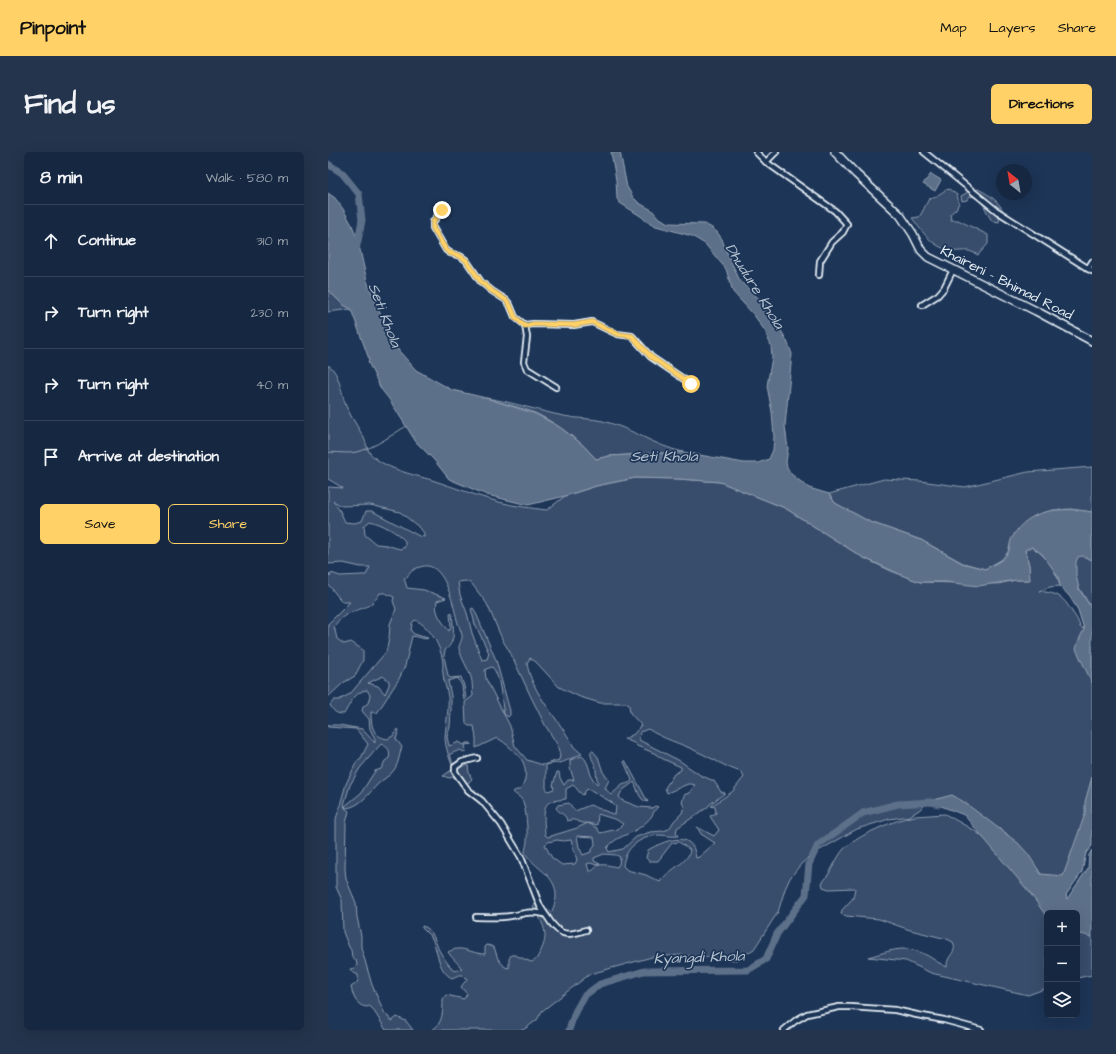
<!DOCTYPE html>
<meta charset="utf-8">
<style>
:root{--surface:#162841;--page:#23344c;--text:#f1f3f6;--muted:#9ea6b1;--line:#35445a;--accent:#ffd166}
body{margin:0;font-family:"Architects Daughter",sans-serif;background:var(--page);color:var(--text)}
.controls{position:absolute;right:12px;bottom:12px;display:grid;overflow:hidden;border-radius:6px;box-shadow:0 4px 16px #0002}
.controls button{width:36px;height:36px;display:grid;place-items:center;padding:0;border:0;border-bottom:1px solid var(--line);background:var(--surface);color:var(--text);font:20px sans-serif}
.compass{position:absolute;left:668px;top:12px;width:36px;height:36px;border-radius:50%;background:var(--surface);box-shadow:0 4px 16px #0002;rotate:329deg}
.stop{position:absolute;width:12px;height:12px;margin:-9px;border:3px solid #ffd166;border-radius:50%;background:#fff}
.stop.end{background:#ffd166;border-color:#fff;box-shadow:0 1px 4px #0008}
.list{margin:0;padding:0;list-style:none}
h2{display:flex;justify-content:space-between;align-items:center;height:52px;margin:0;padding:0 16px;font-size:17px}
h2 small{font-size:13px;font-weight:400;color:var(--muted)}
.list li{display:grid;grid-template-columns:26px 1fr auto;gap:12px;align-items:center;box-sizing:border-box;height:72px;padding:0 16px;border-top:1px solid var(--line)}
.list b{display:block;font-size:15px;white-space:nowrap}
.list em{font-size:13px;font-style:normal;color:var(--muted)}
.actions{display:flex;gap:8px;padding:12px 16px}
.actions a{flex:1;padding:9px 0;border:1px solid var(--accent);border-radius:6px;text-align:center;font-size:14px;color:var(--accent)}
.actions .main{background:var(--accent);color:#111}
.icon{flex:none;width:22px;height:22px;fill:none;stroke:currentColor;stroke-width:2;stroke-linecap:round;stroke-linejoin:round}
.map{position:relative;flex:none;width:764px;height:878px;overflow:hidden;border-radius:6px}
header{display:flex;align-items:center;gap:24px;box-sizing:border-box;height:56px;padding:0 20px;background:var(--accent);color:#111}
header strong{font-size:19px}
nav{display:flex;gap:22px;margin-inline-start:auto;font-size:14px}
.intro{display:flex;align-items:center;justify-content:space-between;box-sizing:border-box;height:96px;padding:0 24px}
h1{margin:0;font-size:28px}
.button{padding:10px 18px;border-radius:6px;background:var(--accent);color:#111;font-size:14px;font-weight:700}
main{display:flex;gap:24px;padding:0 24px}
aside{flex:1;background:var(--surface);border-radius:6px;box-shadow:0 4px 16px #0002}
.map>svg:first-child{display:block}
.green{fill:#374d6c;stroke:#909fb2;fill-rule:evenodd}
.water{fill:#5d7089;stroke:#95a4b5}
.lines{fill:none;stroke-linecap:round;stroke-linejoin:round}
.stream{stroke:#95a4b5;stroke-width:1}
.river{stroke:#5d7089;stroke-width:7}
.minor-casing{stroke:#e8f1f8;stroke-width:8}
.primary-casing{stroke:#e8f1f8;stroke-width:10}
.minor{stroke:#1d3557;stroke-width:4.5}
.primary{stroke:#1d3557;stroke-width:7}
.route{stroke:#ffd166;stroke-width:5}
.labels{text-anchor:middle;stroke-width:3.5;stroke-linejoin:round;paint-order:stroke}
.street-label{font-size:14px;fill:#e8f1f8;stroke:#1d3557}
.water-label{font-size:15px;font-style:italic;fill:#b7c4d1;stroke:#1d3557}
</style>
<header>
<strong>Pinpoint</strong>
<nav><a>Map</a><a>Layers</a><a>Share</a></nav>
</header>
<div class="intro"><h1>Find us</h1><a class="button">Directions</a></div>
<main>
<aside>
<h2>8 min<small>Walk · 580 m</small></h2>
<ul class="list">
<li><svg class="icon" aria-label="ahead" viewBox="0 0 24 24"><path d="M12 20V5M6 11l6-6 6 6"/></svg><div><b>Continue</b></div><em>310 m</em></li>
<li><svg class="icon" aria-label="right" viewBox="0 0 24 24"><path d="M7 20v-9h11M14 6l5 5-5 5"/></svg><div><b>Turn right</b></div><em>230 m</em></li>
<li><svg class="icon" aria-label="right" viewBox="0 0 24 24"><path d="M7 20v-9h11M14 6l5 5-5 5"/></svg><div><b>Turn right</b></div><em>40 m</em></li>
<li><svg class="icon" aria-label="arrive" viewBox="0 0 24 24"><path d="M6 21V4h12l-3 4 3 4H6"/></svg><div><b>Arrive at destination</b></div></li>
</ul>
<div class="actions"><a class="main">Save</a><a>Share</a></div>
</aside>
<div class="map">
<svg width="764" height="878" viewBox="0 0 764 878">
<rect width="100%" height="100%" fill="#1d3557"/>
<filter id="ink" filterUnits="userSpaceOnUse"><feTurbulence type="fractalNoise" baseFrequency=".025" numOctaves="2"/><feDisplacementMap in="SourceGraphic" scale="8" xChannelSelector="R" yChannelSelector="G"/><feConvolveMatrix kernelMatrix="1 2 1 2 8 2 1 2 1" color-interpolation-filters="sRGB"/></filter>
<g filter="url(#ink)">
<!-- green -->
<g class="green">
<path d="M621 37 629 43 631 51 628 57 622 62 623 68H630L660 83V92L650 103C638 96 637 100 626 99 606 97 595 81 584 66L591 65C595 60 597 53 601 47 609 46 613 39 621 37Z"/>
<path d="M650 37C662 43 671 49 676 61L672 65 671 70 664 69C657 59 656 46 642 44L639 48 634 49 633 44 644 38Z"/>
<polygon points="0,98 23,157 0,160"/>
<path d="M0 213C12 220 13 242 18 254 23 265 30 275 36 286 38 290 39 296 41 300 53 316 86 323 104 328 126 335 148 344 171 350 186 354 202 356 219 358L237 344 268 334 307 326 350 327 392 330 457 356 534 405 563 419 592 430 670 432 688 428H701V413L697 398 704 395C718 404 728 417 732 434L722 435 711 439C732 442 734 444 745 461 748 465 751 470 752 475L756 477 764 494V656L738 743 740 753 744 761 678 681 668 675 683 699 618 647H609L602 649 591 658 582 664 561 667 529 677 485 702 473 712 462 726 457 737 450 760 426 797 408 808 354 803 324 805 262 822 214 859 209 868 195 878H104C115 872 115 859 115 847L118 843 136 847 139 842 133 835 139 827 135 823H131L124 826C109 819 110 796 103 785 100 782 97 779 94 776V774C106 776 107 792 112 800 116 807 121 813 126 819L134 817C131 811 124 807 120 800 134 792 143 802 157 802V795L159 793 166 795 170 807 177 815 181 816V807L183 803H187L203 810C208 809 209 806 211 802 223 782 215 772 205 755L207 752H211L224 760C225 755 228 750 228 745 229 723 207 717 197 701 197 696 199 693 199 688 200 682 198 653 194 648 192 644 188 644 185 640L188 638H192C198 631 199 619 195 610 192 604 176 589 169 586L148 596V586L146 574H141L138 572 137 550 145 544C144 538 145 531 143 525 140 516 134 508 131 497 130 493 135 488 134 483 133 478 130 473 129 468 125 452 116 406 92 415 85 417 82 420 79 426H76L79 436 96 438 118 446 109 449C106 461 114 469 121 479L123 475 122 461H124C125 474 129 490 117 498L116 504 120 524 122 526 133 525 136 534 138 547 136 548 134 534 130 526 120 529 123 544V558L122 575 119 585 121 594 131 590 136 593 138 591H143L144 592 137 593 138 599 136 600 132 598 122 602 125 613H140L141 621 144 627 135 636 126 625 121 626 115 624 125 617C122 607 117 595 117 585 118 571 121 558 120 545 119 536 115 529 115 521 114 518 115 515 115 512 114 496 102 474 87 468L84 471 83 479 86 482 100 486 98 487 84 484 77 514 71 527 49 561 43 560C43 572 44 585 60 587L66 583 69 577 71 578 68 587 74 595C71 603 71 611 66 618 62 624 55 627 50 632 41 641 32 655 18 656L17 654 33 641 47 619 53 617 57 609 61 606C63 598 60 595 53 592L32 616 22 633 16 653 17 656 21 659 18 671 17 717 18 727 28 751 29 765 33 784V795L44 833 56 860 64 869 69 865 78 869 85 878H58L44 856 41 854 39 855C28 854 25 844 23 835 29 831 31 830 30 823L24 820 22 817 27 816 29 813 28 808 24 805 23 798 21 795 15 780 14 748 8 735V667L18 632 29 609 33 606 40 592 28 577 0 575V573H11L34 577 47 591V587L42 577 41 567 34 559 35 555 40 551 42 543 39 538C27 539 22 552 16 562 8 562 6 560 2 553L6 548H11L22 542 58 500 61 487 62 472 68 457 65 449 66 445 57 441H52C40 461 29 454 15 465 11 467 9 471 6 474L9 487 16 492 23 490 35 498V508L27 524 15 531 0 545V472L22 450H14L0 432V422H2V425L3 421 12 424 34 423H38L42 415H33L15 411 0 412V335L15 336 0 327ZM5 349 14 354 42 353 72 360 92 376 96 381V385L91 384 44 359H38L34 369 26 371 17 370 12 359ZM42 369C54 372 69 380 77 389V395L72 397 58 393 48 392 37 383 36 374ZM138 429 144 432 159 452 175 489 182 500 203 545 217 573 229 592 232 603 231 608 215 613 199 608 187 594 182 574 158 527 157 519 158 517 164 515C173 523 173 550 176 562L180 565 182 563V559L168 508 147 459 145 456 143 457 147 472 161 501 159 507 154 508 144 481 139 461 132 443 130 430ZM202 506 208 510 231 535 252 545 272 551H298L301 553 302 561 313 573 306 582 296 587 306 591 309 594 326 601 335 607 353 615V618L346 622 337 636 339 641 360 632H363L367 633 361 641 356 643 354 651 356 654 354 661 346 669 341 677 335 679 322 680 308 685 295 697 281 700 279 696C288 684 302 683 314 674 317 671 321 668 323 665 326 661 326 658 330 655L327 654 324 656 311 655 293 648 291 644 295 638 306 630C310 637 310 648 320 650L297 608 296 610 304 628C301 632 299 631 294 633 290 636 287 640 283 643L277 636 281 628 275 620 270 605 265 599H263C262 605 265 608 267 613 269 619 267 622 270 630L269 632C260 625 263 611 254 604L242 608V616L246 628H240L236 633 232 626 231 620H229L225 633 226 637 220 639 218 636V613C223 611 229 612 235 610 241 608 247 604 254 602L246 595C232 568 203 541 199 511ZM55 524 61 529V533L57 542 50 534 40 531ZM320 577C335 587 352 591 368 599 384 606 397 615 413 620L416 625 404 640 383 654 387 655 388 661 382 664C384 668 388 673 391 678L386 684 369 675 373 682 387 691 371 705 368 706C365 676 336 689 320 698L318 706 321 709H330L344 691 351 690 362 698C361 711 339 718 332 730L318 723 299 718 295 714C297 695 312 685 331 683 337 683 343 685 350 684L348 681 349 676 380 655 381 653 397 641 393 640 386 629 372 623 352 609 311 588 312 580ZM245 633C249 636 251 641 255 643L258 638 261 637 283 650 288 655 287 663 262 653 247 659 241 651 230 653 228 656C231 661 238 662 239 669 248 666 248 670 255 671 260 671 264 672 269 673L270 662 289 668 295 672 290 677 272 681 269 676 260 671 249 676 220 685 217 683C217 676 213 653 222 650 226 648 233 648 238 647V637ZM249 684 266 685 267 692 263 700 255 703 251 695ZM229 688 236 689 243 688 249 708 247 712 234 713 224 706 217 693 220 690ZM276 702 288 703 292 705 291 712 289 715C283 714 275 711 269 714 266 717 266 719 261 719L259 712 262 711 269 713 272 712 266 709V706Z"/>
<path d="M158 246C185 250 210 259 236 264 249 267 262 266 275 269 303 276 327 294 355 300L281 304 268 307C251 289 232 273 209 262 194 255 175 252 158 246Z"/>
<polygon points="764,315 764,360 743,357 725,358 706,364 684,386 680,400 673,408 657,417 635,411 593,388 542,370 507,351 501,342 556,327 592,329 637,335 700,320"/>
<polygon points="764,376 764,457 716,378"/>
<path d="M617 662 647 679 667 695 719 761V836L700 843 603 821 578 809 540 805C563 799 577 791 600 804 607 808 612 812 619 815 619 813 619 810 620 808 623 801 629 799 625 790L619 787 582 778 551 767 518 764 513 762 514 758 525 746 527 736 501 737 495 735 494 731C503 721 507 708 515 698 528 684 568 667 587 664 597 663 607 663 617 662Z"/>
<polygon points="749,767 764,785 764,823 749,826"/>
</g>
<!-- water -->
<g class="water">
<path d="M283 0H292L299 35 305 45 311 51 324 58 329 64 340 71 377 72 384 76 389 80 394 87 397 96 412 129 439 154 459 189 464 202 457 274 460 297 458 310 459 315 463 322 481 336 501 342 507 351 542 370 593 388 634 411 657 417C666 412 678 408 681 398 682 394 682 389 684 386 700 355 735 355 764 360V408L754 404 750 405 748 410V423L751 437 764 457V531L748 497 750 490 756 477 750 458 742 445 732 434 730 425 723 414 714 402 704 395 697 398 701 413 702 428H688L650 434 618 430H592L576 424 534 405 457 356 392 330 350 327 307 326 268 334 237 344 200 353 159 343 121 327 106 308 88 290 61 247 53 237 40 210 41 207 23 157 14 152 0 138V41L7 46 15 57 24 73 30 89 39 129 60 181 71 199 88 218 124 238 158 246 208 262 230 274 254 292 268 307 281 304 355 300 416 311H430L441 307 445 298 446 285 444 260 439 234 444 205 443 194 437 179 426 163 405 140 398 117 377 92 364 84 328 74 318 69 314 65 292 51 289 47 288 28Z"/>
<polygon points="603,22 613,28 607,39 595,32"/>
<polygon points="764,625 764,694 758,701 754,720 738,743 739,747 760,716 761,703 764,698 764,785 749,781 749,761 719,761 719,765 702,741 636,663 603,650 609,647 624,643 636,650 690,691 700,702 713,722 735,724 757,662 757,650"/>
</g>
<g class="lines">
<!-- stream -->
<path class="stream" d="M0 300C6 300 13 301 19 301 40 301 60 285 77 275"/>
<!-- river -->
<g class="river">
<polyline points="0,12 14,21 31,42 34,68 30,89 28,97"/>
<polyline points="241,878 247,860 256,844 272,832 316,819 420,818 438,807 449,782 478,743 481,712 490,693 535,661 570,652 603,650 611,652"/>
</g>
<!-- minor casing -->
<g class="minor-casing">
<g id="minor">
<polyline points="428,0 438,10 448,0"/>
<polyline points="596,0 669,59 764,119"/>
<polyline points="438,10 507,59 519,72 515,80 504,90 492,109 491,123"/>
<polyline points="114,58 105,70 105,76 118,98 122,101 132,104 138,108 153,130 164,139 178,148 182,153 187,165 197,173 199,185 196,210 199,217 228,235"/>
<polyline points="760,117 764,110"/>
<polyline points="594,153 610,143 616,136 625,118"/>
<polyline points="197,173 205,172 246,173 264,170 289,182 304,184 323,205 363,232"/>
<polyline points="149,606 134,610 127,615 127,620 140,638 154,649 173,672 193,705 212,754 217,762"/>
<path d="M148 765C160 765 172 766 183 764 198 761 201 759 217 762 220 765 222 770 225 773 236 786 243 782 258 778"/>
<polyline points="456,878 467,869 479,862 511,855 522,855 567,858 589,863 616,868 653,878"/>
</g>
</g>
<!-- primary casing -->
<g class="primary-casing">
<polyline id="primary" points="507,0 528,22 572,63 585,82 593,98 600,105 708,159 764,189"/>
</g>
<!-- minor -->
<use href="#minor" class="minor"/>
<!-- primary -->
<use href="#primary" class="primary"/>
</g>
</g>
<g class="lines" filter="url(#ink)">
<!-- route -->
<polyline class="route" points="114,58 105,70 105,76 118,98 122,101 132,104 138,108 153,130 164,139 178,148 182,153 187,165 197,174 206,172 246,173 264,170 289,182 304,184 323,205 363,232"/>
</g>
<g class="labels">
<!-- street labels -->
<g class="street-label">
<text transform="translate(679 130) rotate(27)" y="5">Khaireni - Bhimad Road</text>
</g>
<!-- water labels -->
<g class="water-label">
<text transform="translate(427 134) rotate(58)" y="5">Dhudure Khola</text>
<text transform="translate(57 163) rotate(69)" y="5">Seti Khola</text>
<text x="336" y="309">Seti Khola</text>
<text transform="translate(371 805) rotate(-2)" y="5">Kyangdi Khola</text>
</g>
</g>
</svg>
<div class="controls">
<button>+</button>
<button>−</button>
<button><svg class="icon" aria-label="layers" viewBox="0 0 24 24"><path d="M12 4l9 5-9 5-9-5zM3 14l9 5 9-5"/></svg></button>
</div>
<svg class="compass" viewBox="-18 -18 36 36"><path d="M0-13l5 13h-10z" fill="#e53935"/><path d="M0 13l5-13h-10z" fill="#9ea6b1"/></svg>
<div class="stop" style="left:363px;top:232px"></div>
<div class="stop end" style="left:114px;top:58px"></div>
</div>
</main>
